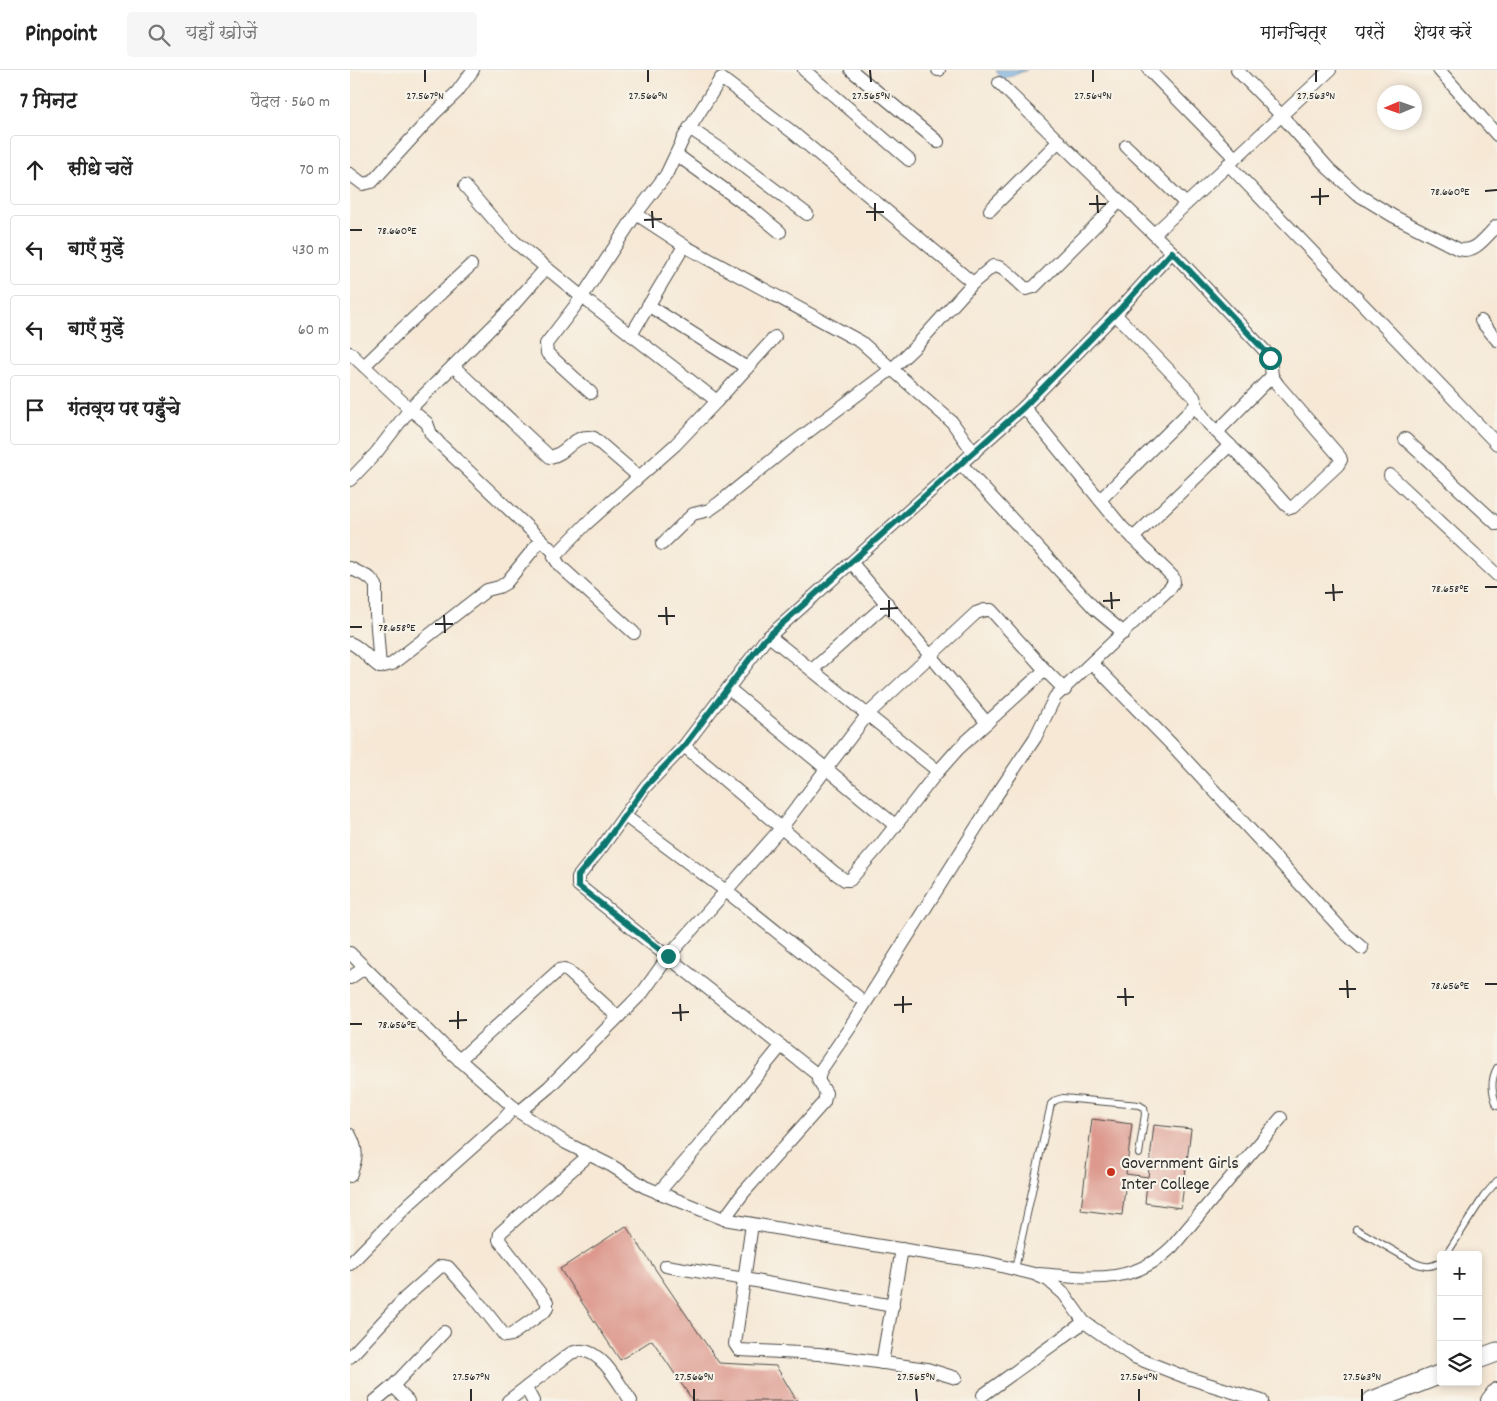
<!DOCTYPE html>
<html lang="hi">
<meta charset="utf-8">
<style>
:root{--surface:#fff;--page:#f6f6f6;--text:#222;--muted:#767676;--line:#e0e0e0}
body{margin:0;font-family:Dekko,"Playpen Sans Deva",sans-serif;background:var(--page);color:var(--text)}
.controls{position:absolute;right:15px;bottom:15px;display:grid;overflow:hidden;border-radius:5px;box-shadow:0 2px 8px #0003}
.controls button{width:45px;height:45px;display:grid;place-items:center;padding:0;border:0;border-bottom:1px solid var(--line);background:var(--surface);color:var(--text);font:25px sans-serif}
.compass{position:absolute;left:1027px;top:15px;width:45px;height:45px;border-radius:50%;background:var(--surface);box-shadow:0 2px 8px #0003;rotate:268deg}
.stop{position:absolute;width:15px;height:15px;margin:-11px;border:4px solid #0f766e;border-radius:50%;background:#fff}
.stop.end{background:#0f766e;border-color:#fff;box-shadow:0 1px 5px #0008}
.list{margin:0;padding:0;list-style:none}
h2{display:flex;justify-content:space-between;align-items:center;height:65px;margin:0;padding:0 20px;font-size:21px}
h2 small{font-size:16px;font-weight:400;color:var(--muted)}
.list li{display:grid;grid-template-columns:32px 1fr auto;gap:15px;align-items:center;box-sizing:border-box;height:70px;margin:0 10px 10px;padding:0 10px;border:1px solid var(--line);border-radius:5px}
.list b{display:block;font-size:19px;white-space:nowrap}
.list em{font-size:16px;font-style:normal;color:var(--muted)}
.icon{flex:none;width:28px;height:28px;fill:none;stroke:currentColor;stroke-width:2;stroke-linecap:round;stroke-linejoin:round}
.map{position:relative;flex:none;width:1147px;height:1331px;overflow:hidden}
header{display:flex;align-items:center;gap:30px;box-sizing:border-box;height:70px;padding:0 25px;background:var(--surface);border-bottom:1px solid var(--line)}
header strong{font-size:24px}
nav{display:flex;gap:28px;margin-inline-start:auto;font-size:18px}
.search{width:350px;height:45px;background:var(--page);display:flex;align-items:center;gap:12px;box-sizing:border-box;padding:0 18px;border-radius:5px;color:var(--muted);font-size:19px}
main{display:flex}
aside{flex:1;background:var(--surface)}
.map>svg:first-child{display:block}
.water{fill:url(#water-ripples);stroke:#4f6c88}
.building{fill:#dd998e}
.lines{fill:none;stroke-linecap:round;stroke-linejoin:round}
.lane-casing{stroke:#494744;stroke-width:8}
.street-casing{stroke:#494744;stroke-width:14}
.secondary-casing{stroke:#494744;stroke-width:21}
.primary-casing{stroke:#494744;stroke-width:22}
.lane{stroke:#fff;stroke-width:6}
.street{stroke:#fff;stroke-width:12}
.secondary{stroke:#fff;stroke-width:19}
.primary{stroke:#fff;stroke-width:20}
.route{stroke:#0f766e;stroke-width:6}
.ticks{fill:none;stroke:#2b2b2b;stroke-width:2}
.poi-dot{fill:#c8321e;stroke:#f7f3e8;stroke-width:2}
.labels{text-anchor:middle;stroke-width:4.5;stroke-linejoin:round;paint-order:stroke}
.poi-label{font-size:18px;fill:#2b2b2b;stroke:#f7f3e8;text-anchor:start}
.ticks-label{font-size:12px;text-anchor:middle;fill:#2b2b2b;stroke:#f7f3e8;stroke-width:4.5;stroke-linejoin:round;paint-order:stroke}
</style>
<header>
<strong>Pinpoint</strong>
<div class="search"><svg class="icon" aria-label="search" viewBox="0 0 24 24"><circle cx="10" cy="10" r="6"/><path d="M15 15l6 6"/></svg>यहाँ खोजें</div>
<nav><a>मानचित्र</a><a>परतें</a><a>शेयर करें</a></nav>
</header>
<main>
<aside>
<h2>7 मिनट<small>पैदल · 560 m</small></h2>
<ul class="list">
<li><svg class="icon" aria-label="ahead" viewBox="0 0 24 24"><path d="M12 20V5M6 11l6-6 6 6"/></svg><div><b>सीधे चलें</b></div><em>70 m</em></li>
<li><svg class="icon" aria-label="left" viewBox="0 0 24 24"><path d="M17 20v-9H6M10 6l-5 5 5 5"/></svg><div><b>बाएँ मुड़ें</b></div><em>430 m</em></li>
<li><svg class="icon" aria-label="left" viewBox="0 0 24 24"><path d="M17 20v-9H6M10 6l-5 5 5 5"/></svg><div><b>बाएँ मुड़ें</b></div><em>60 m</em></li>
<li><svg class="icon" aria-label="arrive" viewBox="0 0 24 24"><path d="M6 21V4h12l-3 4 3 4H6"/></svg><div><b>गंतव्य पर पहुँचे</b></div></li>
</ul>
</aside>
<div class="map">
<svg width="1147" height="1331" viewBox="0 0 1147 1331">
<defs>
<pattern id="water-ripples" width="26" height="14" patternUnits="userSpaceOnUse" patternTransform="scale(1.25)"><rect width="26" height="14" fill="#73aee4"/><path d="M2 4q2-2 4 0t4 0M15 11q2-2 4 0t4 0" fill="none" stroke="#5f8eb9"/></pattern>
</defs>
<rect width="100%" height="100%" fill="#f7f3e8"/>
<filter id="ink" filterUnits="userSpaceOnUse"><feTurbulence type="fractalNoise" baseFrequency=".02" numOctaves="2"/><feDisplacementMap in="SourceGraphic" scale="10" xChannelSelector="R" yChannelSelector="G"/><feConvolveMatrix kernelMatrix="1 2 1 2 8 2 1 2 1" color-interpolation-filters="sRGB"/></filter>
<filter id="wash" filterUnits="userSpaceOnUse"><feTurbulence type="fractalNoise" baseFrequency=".0096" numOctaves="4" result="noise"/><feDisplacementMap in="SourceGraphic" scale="20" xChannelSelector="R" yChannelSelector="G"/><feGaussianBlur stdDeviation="1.12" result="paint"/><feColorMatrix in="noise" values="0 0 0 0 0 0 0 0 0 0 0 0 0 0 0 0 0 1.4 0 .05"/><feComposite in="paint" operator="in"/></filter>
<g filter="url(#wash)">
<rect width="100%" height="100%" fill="#f6e8d5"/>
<!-- water -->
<polygon class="water" points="646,0 677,0 651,10"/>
<g id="blocks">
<!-- building -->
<g class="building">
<polygon points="742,1049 782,1054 776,1104 798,1107 804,1055 841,1059 831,1138 795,1133 797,1113 776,1110 772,1145 731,1140"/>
<polygon points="276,1156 369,1293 426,1296 447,1331 343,1331 302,1270 270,1290 210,1199"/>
</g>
</g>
</g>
<g filter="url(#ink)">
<use href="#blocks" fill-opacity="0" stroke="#494744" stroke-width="1"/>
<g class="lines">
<!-- lane casing -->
<g class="lane-casing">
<g id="lane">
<path d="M1147 998C1140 1011 1142 1022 1147 1036"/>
<path d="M1006 1159 1065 1193C1075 1197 1082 1198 1091 1191"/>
<polyline points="1096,1185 1134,1126 1147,1111"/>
<polyline points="665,1199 701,1034 706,1030 713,1028 789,1035 794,1038 795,1044 789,1084"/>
</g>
</g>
<!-- street casing -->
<g class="street-casing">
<g id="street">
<polyline points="454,0 559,90"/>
<polyline points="501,0 588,72"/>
<polyline points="588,0 589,0"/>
<polyline points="799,0 885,88"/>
<path d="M887 0 931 45 979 99 1007 124 1043 146 1108 179C1126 184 1135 167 1147 156"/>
<polyline points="1089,0 1147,65"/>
<polyline points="649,13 822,182 771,238 674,337"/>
<polyline points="339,58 374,81 457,144"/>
<polyline points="776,76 836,134"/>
<polyline points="327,85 407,143 430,162"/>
<polyline points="878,94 1147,374"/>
<polyline points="0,104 13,114 22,112 84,44 107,22 123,0"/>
<polyline points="115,116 145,151 165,172 232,227 286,144 338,178 511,272 602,352 624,383"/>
<polyline points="640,140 709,71"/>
<path d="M286 144 316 105 334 67 371 8 441 61 623 213 643 196C655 196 666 211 676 219L684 217 770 131"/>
<polyline points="804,164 980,0"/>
<polyline points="196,198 158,241 60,339 77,353 81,364 89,373 206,484"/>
<polyline points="298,235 397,298"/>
<polyline points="765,244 837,319 844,327 848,340 858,353 909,405 936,435 940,438 943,437 988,395 991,390 990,387 928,315 922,306 920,288 915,281 822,182"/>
<polyline points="1131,251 1147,270"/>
<polyline points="281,265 334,176"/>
<polyline points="0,283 60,339 26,383 0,410"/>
<polyline points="14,296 50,261 121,195"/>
<path d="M103 296 200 387C218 384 224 362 244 368L288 406"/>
<polyline points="241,323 197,283 196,274 232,227 367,331 325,375 236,454 204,487 210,496 284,563"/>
<polyline points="367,331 425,267"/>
<polyline points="867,362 922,306"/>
<polyline points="1055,369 1147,454"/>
<polyline points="611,394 745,539 774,563"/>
<polyline points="1040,405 1147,505"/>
<polyline points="750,430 846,335"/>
<polyline points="783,468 880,375"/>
<polyline points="312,474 343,444 359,440 369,433 438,377 543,298 566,276 623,213"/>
<polyline points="502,493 637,653"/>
<polyline points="0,498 20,508 26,515 26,545 30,597"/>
<polyline points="419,566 588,701"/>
<path d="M0 573C13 578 19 591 30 597L42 594 137 520 149 517 156 513 191 470"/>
<polyline points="742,593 823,676 995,863 1012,878"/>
<polyline points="462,600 537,533"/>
<polyline points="378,618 546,756"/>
<polyline points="334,676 485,803 495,810 500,810 531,774 585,705 608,679 695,600 715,620"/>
<polyline points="275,746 376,821 508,927"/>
<polyline points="0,883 96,978 169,1042 216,1073 262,1096 295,1117 374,1149 524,1175 639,1193 684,1204 698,1210 714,1224 734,1252 784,1287 835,1307 912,1331"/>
<polyline points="0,908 14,898"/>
<polyline points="109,990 209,900 214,899 219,902 268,947"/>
<polyline points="469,1006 318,887 432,757 518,644 626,543 635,540 641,540 695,600"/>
<polyline points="169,1042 199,1017 293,922 318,887 228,815 228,807 252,777 296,716 334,676 415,570 674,337 772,457 816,500 823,507 824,512 820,518 705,627 685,668 646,726 501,956 471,1000 468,1010 476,1023 474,1032 394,1122 374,1149"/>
<path d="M0 1065C9 1082 6 1090 0 1106"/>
<polyline points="308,1123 366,1056 431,976"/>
<polyline points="402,1154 385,1274 389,1280 469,1284 577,1299 606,1308"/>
<polyline points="0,1194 60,1133 153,1050 164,1037"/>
<polyline points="316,1196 395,1209 543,1236"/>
<path d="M689 1204C740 1208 782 1216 822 1177L931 1048"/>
<polyline points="0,1287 55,1228 91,1196 98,1197 121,1223 155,1266 161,1265 195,1241 197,1238 197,1232 149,1170 150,1163 239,1085"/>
<polyline points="532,1293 552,1179"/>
<polyline points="176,1318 183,1331"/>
<polyline points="633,1325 734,1252"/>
<polyline points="25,1331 43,1316"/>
<polyline points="58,1331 43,1316 94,1262"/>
<path d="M158 1331 221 1283C225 1282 229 1280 233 1281 253 1282 270 1316 281 1331"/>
</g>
</g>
<!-- secondary casing -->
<g class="secondary-casing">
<g id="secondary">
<polyline points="1128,1289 1147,1282"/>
<polyline points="1022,1331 1091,1304"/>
</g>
</g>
<!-- primary casing -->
<g class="primary-casing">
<polyline id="primary" points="1141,1331 1147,1323"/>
</g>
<!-- lane -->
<use href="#lane" class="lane"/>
<!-- street -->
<use href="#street" class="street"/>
<!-- secondary -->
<use href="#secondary" class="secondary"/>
<!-- primary -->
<use href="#primary" class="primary"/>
</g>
</g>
<g class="lines" filter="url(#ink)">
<!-- route -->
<polyline class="route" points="318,886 228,816 228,806 252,777 296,716 334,676 414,570 674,337 771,238 822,182 915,281 920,288"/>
</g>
<!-- ticks -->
<path class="ticks" d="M75 0V12M298 0V12M520 0 521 12M743 0V12M966 0V12M970 118V135M1135 121 1147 120M747 125 748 143M961 127 979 126M525 133V151M739 134H756M302 141 303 158M516 142H534M294 150 312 149M0 160H12M983 514 984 531M1135 517H1147M761 522 762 539M975 523 993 522M539 530V547M753 531 770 530M316 537 317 555M530 539 548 538M94 545 95 563M308 546H325M85 554H103M0 557H12M997 910 998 928M1135 914H1147M775 918 776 936M989 919H1006M553 926V943M767 927H784M330 934 331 951M544 935 562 934M108 941V959M322 943 339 942M99 951 117 950M0 954H12M121 1319V1331M344 1319V1331M566 1319 567 1331M789 1319V1331M1012 1319V1331"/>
<!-- markers -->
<circle class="poi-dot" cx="761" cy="1102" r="5"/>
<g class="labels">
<!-- poi labels -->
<g class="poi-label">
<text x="771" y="1098">Government Girls<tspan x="771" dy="21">Inter College</tspan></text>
</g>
</g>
<g class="ticks-label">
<text x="75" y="29">27.567°N</text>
<text x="298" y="29">27.566°N</text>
<text x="521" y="29">27.565°N</text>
<text x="743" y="29">27.564°N</text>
<text x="966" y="29">27.563°N</text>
<text x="1100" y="125">78.660°E</text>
<text x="47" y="164">78.660°E</text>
<text x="1100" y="522">78.658°E</text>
<text x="47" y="561">78.658°E</text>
<text x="1100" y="919">78.656°E</text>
<text x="47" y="958">78.656°E</text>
<text x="121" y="1310">27.567°N</text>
<text x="344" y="1310">27.566°N</text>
<text x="566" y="1310">27.565°N</text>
<text x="789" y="1310">27.564°N</text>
<text x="1012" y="1310">27.563°N</text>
</g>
</svg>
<div class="controls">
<button>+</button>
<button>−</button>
<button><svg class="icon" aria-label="layers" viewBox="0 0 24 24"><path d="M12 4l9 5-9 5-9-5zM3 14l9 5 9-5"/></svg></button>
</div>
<svg class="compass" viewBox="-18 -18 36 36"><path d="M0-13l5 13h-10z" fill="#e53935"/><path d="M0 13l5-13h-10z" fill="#767676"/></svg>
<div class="stop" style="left:920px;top:288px"></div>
<div class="stop end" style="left:318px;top:886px"></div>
</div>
</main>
